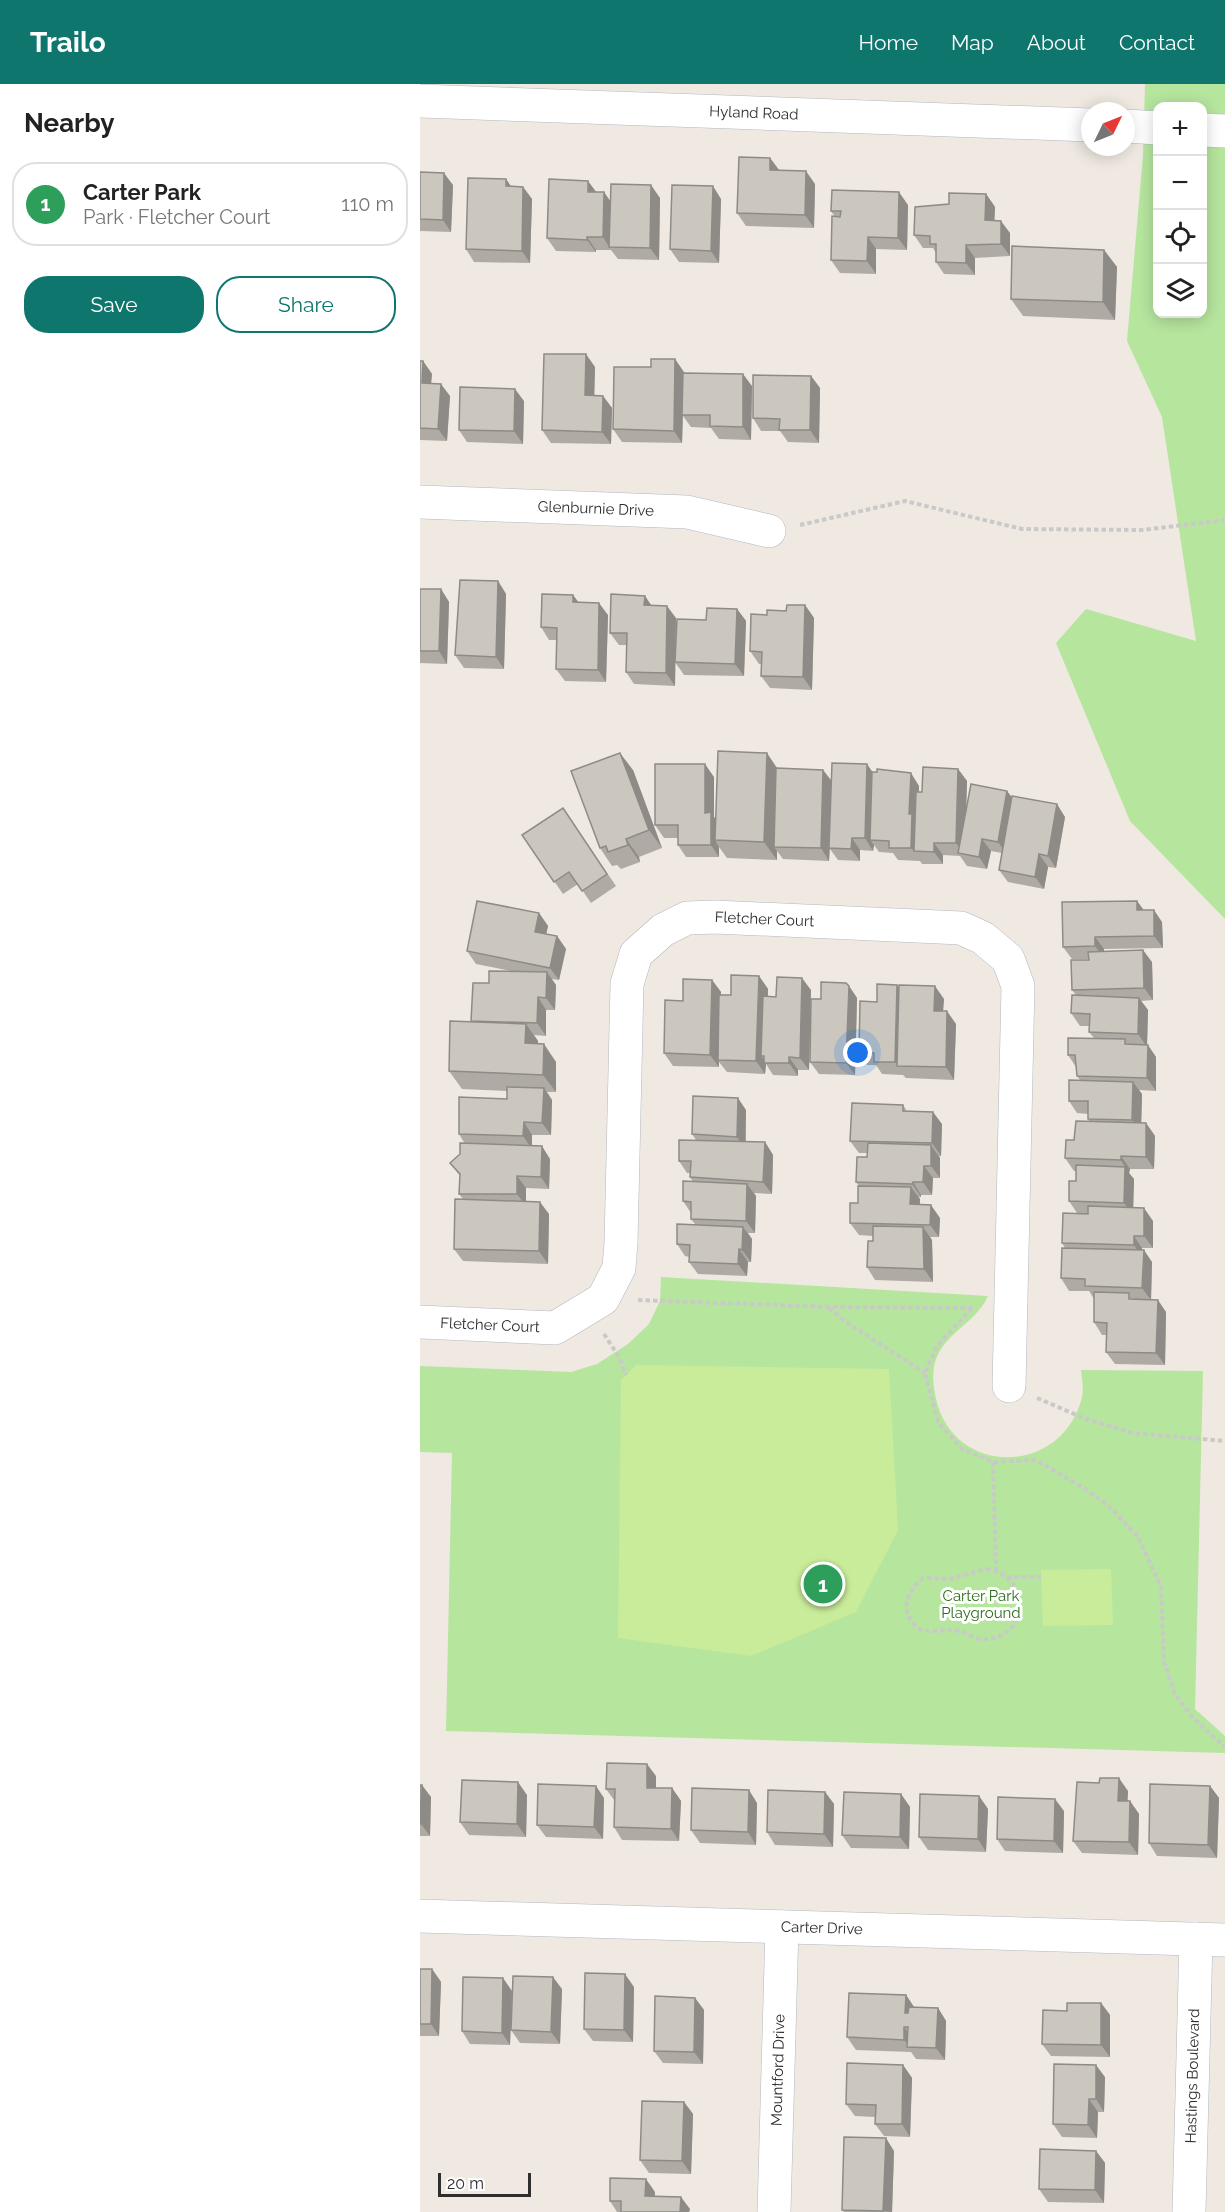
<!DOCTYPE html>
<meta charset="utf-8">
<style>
:root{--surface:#fff;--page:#f6f6f6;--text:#222;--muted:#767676;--line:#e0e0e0;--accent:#0f766e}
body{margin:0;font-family:Raleway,sans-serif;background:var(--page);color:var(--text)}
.controls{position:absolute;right:18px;top:18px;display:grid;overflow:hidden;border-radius:12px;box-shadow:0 3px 15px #0003}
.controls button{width:54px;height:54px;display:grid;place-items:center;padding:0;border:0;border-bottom:2px solid var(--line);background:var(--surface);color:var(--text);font:30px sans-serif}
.compass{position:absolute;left:661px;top:18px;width:54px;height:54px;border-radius:50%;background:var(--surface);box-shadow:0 3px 15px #0003;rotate:47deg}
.scale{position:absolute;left:18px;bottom:15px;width:93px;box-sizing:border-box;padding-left:6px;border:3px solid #2e2e2e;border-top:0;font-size:16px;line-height:21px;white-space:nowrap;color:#2e2e2e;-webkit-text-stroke:4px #fff;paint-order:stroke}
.you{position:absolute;left:438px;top:969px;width:21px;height:21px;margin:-15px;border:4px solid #fff;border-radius:50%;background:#1a73e8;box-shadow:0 0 0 9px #1a73e833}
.badge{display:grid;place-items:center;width:39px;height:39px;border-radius:50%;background:var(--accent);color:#fff;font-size:20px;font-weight:700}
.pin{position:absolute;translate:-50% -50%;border:3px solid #fff;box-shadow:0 2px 6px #0006}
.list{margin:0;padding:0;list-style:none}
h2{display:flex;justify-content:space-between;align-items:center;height:78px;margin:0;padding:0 24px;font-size:26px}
h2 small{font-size:20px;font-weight:400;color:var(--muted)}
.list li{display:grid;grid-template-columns:39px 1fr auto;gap:18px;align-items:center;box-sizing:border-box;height:84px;margin:0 12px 12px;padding:0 12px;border:2px solid var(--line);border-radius:24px}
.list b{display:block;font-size:22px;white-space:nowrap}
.list p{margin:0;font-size:20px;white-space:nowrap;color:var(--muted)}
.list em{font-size:20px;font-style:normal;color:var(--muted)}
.actions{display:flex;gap:12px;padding:18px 24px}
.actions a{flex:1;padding:14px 0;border:2px solid var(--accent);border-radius:24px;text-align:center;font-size:21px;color:var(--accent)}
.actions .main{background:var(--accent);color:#fff}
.icon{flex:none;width:33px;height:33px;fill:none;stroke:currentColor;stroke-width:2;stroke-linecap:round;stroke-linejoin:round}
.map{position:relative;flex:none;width:805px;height:2128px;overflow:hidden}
header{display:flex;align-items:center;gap:36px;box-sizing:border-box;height:84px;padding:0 30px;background:var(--accent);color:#fff}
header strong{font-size:28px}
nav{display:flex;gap:33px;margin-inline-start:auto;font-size:21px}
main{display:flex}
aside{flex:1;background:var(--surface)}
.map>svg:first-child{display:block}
.green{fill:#b6e59e;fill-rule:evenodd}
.pitch{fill:#c9ec9a}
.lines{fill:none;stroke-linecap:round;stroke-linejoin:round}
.street-casing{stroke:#b4b7c1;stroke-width:34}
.path{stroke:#c9c9c9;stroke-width:4;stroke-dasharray:4.5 3;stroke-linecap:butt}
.street{stroke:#fff;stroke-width:33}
.wall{fill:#afaba4}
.shaded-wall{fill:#8e8b86}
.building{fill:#cbc7bf;stroke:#8e8b86;stroke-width:1.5}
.labels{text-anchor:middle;stroke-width:6;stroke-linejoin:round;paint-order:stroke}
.street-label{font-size:15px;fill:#2e2e2e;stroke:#fff}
.park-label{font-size:15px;fill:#2c6e1b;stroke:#fff}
</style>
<header>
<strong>Trailo</strong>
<nav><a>Home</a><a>Map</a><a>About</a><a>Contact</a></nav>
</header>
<main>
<aside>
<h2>Nearby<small></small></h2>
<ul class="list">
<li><span class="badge" style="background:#2e9e5b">1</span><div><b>Carter Park</b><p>Park · Fletcher Court</p></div><em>110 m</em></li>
</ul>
<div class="actions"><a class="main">Save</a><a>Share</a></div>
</aside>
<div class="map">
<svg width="805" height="2128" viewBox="0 0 805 2128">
<rect width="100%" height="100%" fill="#efe9e1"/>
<!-- green -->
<g class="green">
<path d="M725 0H805V835L710 737 636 559 666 525 776 557 742 333 707 257 723 71ZM738 22H782V230H738Z"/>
<path d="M241 1193 568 1212C555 1241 520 1250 514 1283 512 1294 514 1304 516 1315 534 1394 643 1392 662 1313 664 1305 662 1295 661 1286L783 1287 775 1625 805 1652V1669L26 1647 32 1369 0 1368V1282L151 1288 177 1280 208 1260 229 1240 240 1217Z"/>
</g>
<!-- pitch -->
<g class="pitch">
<polygon points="216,1281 469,1285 478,1446 436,1528 331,1572 198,1554 201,1296"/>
<polygon points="691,1485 693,1541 623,1542 621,1486"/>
</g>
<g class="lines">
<!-- street casing -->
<g class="street-casing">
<g id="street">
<path id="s1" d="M0 17 670 41"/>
<polyline points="706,42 738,44"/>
<polyline points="782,46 805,47"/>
<path id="s2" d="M0 418 267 428 349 447"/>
<path id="s3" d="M0 1238 135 1244 183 1215 199 1184 201 1159 207 900 216 870 243 846 267 834 295 833 541 844 563 854 588 875 598 902 589 1302"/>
<path id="s4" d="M0 1832 805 1856"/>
<path id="s5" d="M354 2128 362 1843"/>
<path id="s6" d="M769 2128 776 1855"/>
</g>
</g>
<!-- path -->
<g class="path">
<polyline points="380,441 485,417 602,445 722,446 805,436"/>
<polyline points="218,1216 409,1223 552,1224"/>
<polyline points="409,1224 426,1238 505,1289"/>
<polyline points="552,1224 517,1262 505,1289 518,1338 542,1365 573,1378 615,1376 664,1404 692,1425 718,1453 741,1503 744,1578 755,1610 773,1634 805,1663"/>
<polyline points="184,1250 199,1273 206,1291"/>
<polyline points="617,1314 666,1335 713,1349 805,1357"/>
<polyline points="573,1378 576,1486"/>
<path d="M566 1485C579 1487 593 1494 597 1508 606 1534 589 1557 560 1555 552 1554 546 1548 539 1547 527 1544 513 1549 502 1546 496 1544 492 1538 489 1533 482 1517 491 1505 503 1494L530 1495Z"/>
<polyline points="587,1493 621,1493"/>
</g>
<!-- street -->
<use href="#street" class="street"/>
</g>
<!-- wall -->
<g class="wall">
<polygon points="350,74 359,86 395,100 394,144 326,142 317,129"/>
<polygon points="0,88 33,101 31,148 0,147"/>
<polygon points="86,95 91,103 103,103 112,115 110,179 54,178 46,165"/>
<polygon points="176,108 184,108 190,118 240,114 239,176 198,175 191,166 176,166 176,168 136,167 127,154"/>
<polygon points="566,110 575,123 574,136 590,149 590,172 555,174 555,191 524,190 516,178 516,169 513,164 503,164 494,151 529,120"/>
<polygon points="301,115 299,179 259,178 250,165"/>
<polygon points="488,121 487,166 456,165 456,190 420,189 411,176 415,133 411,127"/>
<polygon points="684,166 697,183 695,236 603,232 591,215"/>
<polygon points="255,275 264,289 332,302 331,356 299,355 291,344 271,343 263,332 262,359 202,358 193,345 231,283"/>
<polygon points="0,277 3,277 12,290 11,299 30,312 27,357 0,356"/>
<polygon points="175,283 174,311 183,312 192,324 191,360 131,359 122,346"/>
<polygon points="391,292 400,304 399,359 368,358 360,347 341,347 333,334"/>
<polygon points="104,317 103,360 47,358 39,346"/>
<polygon points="78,497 86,510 84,585 44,584 35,571"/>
<polygon points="0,505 21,505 29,518 27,580 0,579"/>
<polygon points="153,511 158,518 188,531 186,598 145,597 136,585 137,556 129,556 121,543"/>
<polygon points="225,512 231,521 256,534 255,602 214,600 206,588 206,561 199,561 190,549"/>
<polygon points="385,521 394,534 392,606 350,604 341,592 342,580 339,580 330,567 347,531"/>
<polygon points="317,525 326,537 324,592 264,591 255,578 286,536"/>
<polygon points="357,684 403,686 412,697 452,688 499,702 499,708 502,708 538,685 547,697 546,725 587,707 592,714 645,733 636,784 628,783 624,805 588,798 579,786 582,769 571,767 567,785 547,782 540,772 523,771 523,780 502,780 500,777 478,776 473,769 459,768 454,761 453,767 440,766 440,777 418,776 410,765 409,777 363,775 357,767 357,776 307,774 299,763 299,773 266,773 258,761 258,754 244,754 235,741 294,693 294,733 296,735"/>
<polygon points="213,686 242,764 219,773 220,778 201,785 197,781 192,782 180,764"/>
<polygon points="143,724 196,802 171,819 158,800 143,810 102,751"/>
<polygon points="717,817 723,826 742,838 743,864 684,865 684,868 732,878 733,916 721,917 728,926 727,961 736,973 736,1007 719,1006 722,1010 721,1039 726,1039 735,1052 734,1085 710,1085 709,1089 714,1095 713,1124 733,1137 733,1164 722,1164 722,1166 732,1178 731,1216 746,1228 745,1281 695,1280 686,1268 687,1251 682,1251 674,1238 674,1215 669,1207 649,1207 641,1194 645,1164 642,1159 657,1129 649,1117 656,1097 656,1087 654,1087 645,1074 654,1056 669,1037 668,1035 668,1030 657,1029 649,1017 660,996 657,992 656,983 648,971 674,954 669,948 669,942 660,942 651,929 656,911 652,906 669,875 652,875 643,863"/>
<polygon points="119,829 128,842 126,850 137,852 146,865 139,896 131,895 136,901 135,926 126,926 126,952 114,951 118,957 118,960 136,978 136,1008 127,1008 132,1016 131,1051 112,1051 112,1062 130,1075 129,1105 106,1104 106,1117 129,1130 128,1180 43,1177 34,1165 43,1115 39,1110 40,1092 30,1079 40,1070 45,1060 39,1050 87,1015 87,1007 42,1005 29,987 69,899 96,888 56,880 47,867"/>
<polygon points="339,892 348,905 348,913 356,913 391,906 389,986 378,986 378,992 353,991 346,980 345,990 307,988 299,978 299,983 253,982 244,969 263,917 292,896 301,908 301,911 311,911"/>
<polygon points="477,901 479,904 524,915 523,927 536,940 534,996 486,994 483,991 462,990 456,981 447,981 439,969 457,918"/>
<polygon points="429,902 437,914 435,991 399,990 390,978 401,915"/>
<polygon points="483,1021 487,1027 522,1040 521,1072 519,1072 520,1074 520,1094 513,1094 512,1111 501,1111 501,1113 498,1113 500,1115 500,1121 520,1134 519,1153 510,1153 512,1156 513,1198 455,1196 447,1183 453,1157 453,1152 439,1151 430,1139 438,1119 439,1102 436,1098 447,1073 447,1069 439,1069 430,1057"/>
<polygon points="326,1026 326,1058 345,1058 353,1071 352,1110 334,1109 336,1112 335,1149 328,1149 332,1155 331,1178 328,1178 327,1192 278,1190 269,1178 269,1173 265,1172 257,1160 275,1140 271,1135 271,1129 263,1117 273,1098 270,1093 270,1089 267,1089 259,1077 276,1056 272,1050"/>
<polygon points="236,1692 236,1704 252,1704 261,1717 259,1757 202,1756 194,1743 194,1716 186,1705"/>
<polygon points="679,1699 708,1707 707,1717 710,1717 719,1730 718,1771 662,1769 653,1757"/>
<polygon points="0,1701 11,1713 10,1752 0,1752"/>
<polygon points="790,1702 799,1714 797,1774 737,1772 729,1759"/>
<polygon points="405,1708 414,1720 413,1763 355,1761 347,1748"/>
<polygon points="481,1710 490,1723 489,1765 431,1764 422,1751"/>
<polygon points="107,1711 106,1753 49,1751 40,1738"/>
<polygon points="559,1712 568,1725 566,1768 508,1766 499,1753"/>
<polygon points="184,1714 183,1755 126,1753 117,1741"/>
<polygon points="337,1719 336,1761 280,1759 271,1746"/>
<polygon points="644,1727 643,1769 585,1767 577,1755"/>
<polygon points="0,1885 12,1885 21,1898 19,1952 0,1952"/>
<polygon points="214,1903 213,1958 173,1957 164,1945"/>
<polygon points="142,1905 140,1960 100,1959 91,1946 92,1908 90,1961 50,1960 42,1947 92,1907"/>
<polygon points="486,1911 494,1923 518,1924 526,1937 525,1976 496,1975 491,1968 436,1966 427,1953"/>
<polygon points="275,1914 284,1926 283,1980 243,1979 234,1967"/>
<polygon points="681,1919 690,1931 690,1973 631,1972 622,1960"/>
<polygon points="483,1981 492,1994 490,2053 464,2052 455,2040 455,2033 435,2032 426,2020"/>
<polygon points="685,1993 684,2028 678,2028 677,2054 642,2053 633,2040"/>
<polygon points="264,2018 273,2030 271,2090 229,2089 220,2076"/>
<polygon points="474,2067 472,2128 424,2128 422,2126"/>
<polygon points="676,2067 685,2079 684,2119 628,2118 619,2105"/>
<polygon points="235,2108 234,2112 270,2125 269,2128 197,2128 190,2117"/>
</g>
<!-- shaded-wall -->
<g class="shaded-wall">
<polygon points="350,74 359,86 350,86"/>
<polygon points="386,87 395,100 394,144 385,131"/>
<polygon points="24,89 33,101 31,148 23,136"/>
<polygon points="86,95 95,108 86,102"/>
<polygon points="168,97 177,109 168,108"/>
<polygon points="231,101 240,114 239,176 230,164"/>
<polygon points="293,102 301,115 299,179 291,167"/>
<polygon points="103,103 112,115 110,179 102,167"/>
<polygon points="184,108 193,121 189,163 183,153"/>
<polygon points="479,108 488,121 487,166 478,154"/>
<polygon points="566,110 575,123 574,149 565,136"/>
<polygon points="581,137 590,149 590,172 581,160"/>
<polygon points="167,153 176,166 176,168 167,156"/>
<polygon points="448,153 456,165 456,190 447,177"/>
<polygon points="546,161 555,174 555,191 546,179"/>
<polygon points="684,166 697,183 695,236 683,218"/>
<polygon points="166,270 175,283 174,323 165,311"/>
<polygon points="255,275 264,288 262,359 254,347"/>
<polygon points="3,277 12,290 10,311 2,299"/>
<polygon points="323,290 332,302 331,356 323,343"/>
<polygon points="391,292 400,304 399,359 390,346"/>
<polygon points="21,300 30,312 27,357 18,345"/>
<polygon points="95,305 104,317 103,360 94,347"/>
<polygon points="183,312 192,324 191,360 182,348"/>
<polygon points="78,497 86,510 84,585 76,573"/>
<polygon points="21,505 29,518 27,580 19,567"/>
<polygon points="153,511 162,523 153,518"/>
<polygon points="225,512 233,524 224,521"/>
<polygon points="179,519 188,531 186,598 178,586"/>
<polygon points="385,521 394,534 392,606 383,593"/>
<polygon points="247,522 256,534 255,602 246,589"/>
<polygon points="317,525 326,537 324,592 315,580"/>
<polygon points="200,669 213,686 242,764 229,746"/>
<polygon points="347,669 359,687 354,763 357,767 357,776 344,758"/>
<polygon points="285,680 294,693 294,733 300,741 295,756 299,763 299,773 291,761 285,729"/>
<polygon points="447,680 456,693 450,756 454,761 453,767 445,754"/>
<polygon points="538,685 547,697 545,770 544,770 536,759"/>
<polygon points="403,686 412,698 409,777 401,764"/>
<polygon points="491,689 499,702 498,739 494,767 491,764 489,730"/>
<polygon points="587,707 596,719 587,770 578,758"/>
<polygon points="637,720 645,733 636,784 628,772"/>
<polygon points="432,754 440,766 440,777 431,765"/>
<polygon points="206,755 219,773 220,778 208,761"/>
<polygon points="562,755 571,767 567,785 559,773"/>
<polygon points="514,759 523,771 523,780 514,768"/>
<polygon points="619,770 628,783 624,805 615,793"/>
<polygon points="717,817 726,829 717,826"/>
<polygon points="734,826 742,838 743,864 734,852"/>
<polygon points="119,829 128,842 124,860 115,848"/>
<polygon points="137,852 146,865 139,896 130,884"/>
<polygon points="675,853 684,865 684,874 675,862"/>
<polygon points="723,866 732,878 733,916 724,904"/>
<polygon points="127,888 136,901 135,926 126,914"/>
<polygon points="339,892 348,905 346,975 344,972 341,972 346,978 344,979 346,980 345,990 336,977"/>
<polygon points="382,894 391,906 389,986 380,974"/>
<polygon points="292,896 301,908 299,976 298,976 299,978 299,983 290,971"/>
<polygon points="477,901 486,913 478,982 475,978"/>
<polygon points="429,902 437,914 435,991 426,979"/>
<polygon points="515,902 524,915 522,940 514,927"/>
<polygon points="118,913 126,926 126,952 117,939"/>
<polygon points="719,914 728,926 727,963 718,950"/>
<polygon points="527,927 536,940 534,996 526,983"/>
<polygon points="106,940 118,957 118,977 105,959"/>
<polygon points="124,960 136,978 136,1008 123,991"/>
<polygon points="728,961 736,973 736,1007 727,994"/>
<polygon points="369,973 378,986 378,992 369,979"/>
<polygon points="713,998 722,1010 721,1049 712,1036"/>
<polygon points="124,1004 132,1016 131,1051 122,1039"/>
<polygon points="318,1014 326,1026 325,1065 317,1053"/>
<polygon points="513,1028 522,1040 521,1072 512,1059"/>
<polygon points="104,1038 112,1051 112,1065 103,1052"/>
<polygon points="726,1039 735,1052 734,1085 726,1073"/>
<polygon points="345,1058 353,1071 352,1110 343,1098"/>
<polygon points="511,1061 520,1074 520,1094 511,1082"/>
<polygon points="122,1062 130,1075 129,1105 121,1093"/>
<polygon points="701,1072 710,1085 709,1089 714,1095 713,1132 704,1119 705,1083 701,1076"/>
<polygon points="504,1082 513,1094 512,1111 503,1098"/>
<polygon points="97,1092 106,1104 106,1122 97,1110"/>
<polygon points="493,1098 501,1111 501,1113 492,1100"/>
<polygon points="327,1100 336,1112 335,1149 326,1137"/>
<polygon points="491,1103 500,1115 499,1133 490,1120"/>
<polygon points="120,1118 129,1130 128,1180 119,1167"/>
<polygon points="511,1121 520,1134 519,1153 510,1141"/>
<polygon points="724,1124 733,1137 733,1164 724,1152"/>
<polygon points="323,1143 332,1155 331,1178 322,1166"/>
<polygon points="503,1143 512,1156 513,1198 504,1185"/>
<polygon points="714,1152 722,1164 722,1174 714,1161"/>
<polygon points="319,1165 328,1178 327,1192 318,1180"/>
<polygon points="724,1166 732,1178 731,1216 722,1204"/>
<polygon points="738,1216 746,1228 745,1281 736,1269"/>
<polygon points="227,1680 236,1692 236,1716 227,1704"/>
<polygon points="699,1694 708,1707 707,1730 698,1717"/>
<polygon points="98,1698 107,1711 106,1753 97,1740"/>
<polygon points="2,1701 11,1713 10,1752 1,1740"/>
<polygon points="176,1702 184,1714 183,1755 174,1743"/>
<polygon points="790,1702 799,1714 797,1774 788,1761"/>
<polygon points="252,1704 261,1717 259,1757 251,1745"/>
<polygon points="329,1706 337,1719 336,1761 328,1748"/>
<polygon points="405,1708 414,1720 413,1763 404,1750"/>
<polygon points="481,1710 490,1723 489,1765 480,1753"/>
<polygon points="559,1712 568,1725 566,1768 558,1755"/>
<polygon points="635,1715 644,1727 643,1769 634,1757"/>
<polygon points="710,1717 719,1730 718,1771 709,1758"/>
<polygon points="12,1885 21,1898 19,1952 11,1940"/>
<polygon points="205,1890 214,1903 213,1958 204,1946"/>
<polygon points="133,1893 142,1905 140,1960 131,1948"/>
<polygon points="83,1894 92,1907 90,1961 82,1949"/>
<polygon points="486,1911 494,1923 494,1941 485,1929"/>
<polygon points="275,1914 284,1926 283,1980 274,1968"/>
<polygon points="681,1919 690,1931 690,1973 681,1961"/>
<polygon points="518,1924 526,1937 525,1976 516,1964"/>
<polygon points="484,1943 493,1955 490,1963 484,1956"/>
<polygon points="483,1981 492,1994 490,2053 482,2040"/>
<polygon points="676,1981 685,1993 684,2028 676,2015"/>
<polygon points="669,2015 678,2028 677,2054 668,2041"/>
<polygon points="264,2018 273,2030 271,2090 262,2077"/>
<polygon points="466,2054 474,2067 472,2128 463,2127"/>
<polygon points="676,2067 685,2079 684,2119 675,2106"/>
<polygon points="226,2095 235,2108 234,2125 225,2112"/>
<polygon points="261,2113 270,2125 269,2128 260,2128"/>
</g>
<!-- building -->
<g class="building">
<polygon points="319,73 350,74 350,86 386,87 385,131 317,129"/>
<polygon points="0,88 24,89 23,136 0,135"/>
<polygon points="48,94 86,95 86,102 103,103 102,167 46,165"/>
<polygon points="129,95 168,97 168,108 184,108 183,153 167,153 167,156 127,154"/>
<polygon points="191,100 231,101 230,164 189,163"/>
<polygon points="252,101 293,102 291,167 250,165"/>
<polygon points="412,106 479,108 478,154 448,153 447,177 411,176 412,132 420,133 421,127 411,127"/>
<polygon points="529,109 566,110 565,136 581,137 581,160 546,161 546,179 516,178 516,160 510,160 510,152 494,151 495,123 529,120"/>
<polygon points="592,162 684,166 683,218 591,215"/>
<polygon points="124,270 166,270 165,311 183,312 182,348 122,346"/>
<polygon points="231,275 255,275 254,347 193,345 194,283 231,283"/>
<polygon points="0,277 3,277 2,299 21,300 18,345 0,344"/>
<polygon points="263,289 323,290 323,343 290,342 290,331 262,331"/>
<polygon points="333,291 391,292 390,346 359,346 360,335 333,334"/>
<polygon points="40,303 95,305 94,347 39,346"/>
<polygon points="40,496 78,497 76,573 35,571"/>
<polygon points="0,505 21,505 19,567 0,567"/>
<polygon points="122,510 153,511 153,518 179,519 178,586 136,585 137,544 121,543"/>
<polygon points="191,510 225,512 224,521 247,522 246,589 206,588 207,549 190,549"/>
<polygon points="367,521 385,521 383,593 341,592 342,568 330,567 331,530 347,531 347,526 366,527"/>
<polygon points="287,524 317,525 315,580 255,578 257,535 286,536"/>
<polygon points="298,667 347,669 344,758 295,756"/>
<polygon points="200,669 229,746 206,755 208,761 188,768 186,762 180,764 151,687"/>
<polygon points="412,679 447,680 445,754 432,754 431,765 409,764"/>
<polygon points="235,680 285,680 285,729 291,728 291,761 258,761 258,741 235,741"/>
<polygon points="503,683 538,685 536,759 514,759 514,768 494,767 496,708 502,708"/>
<polygon points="356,684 403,686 401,764 354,763"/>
<polygon points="457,685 491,689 489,730 492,730 491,764 469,764 469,757 450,756 452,688 457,688"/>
<polygon points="551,700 587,707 578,758 562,755 559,773 538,769"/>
<polygon points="592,712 637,720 628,772 619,770 615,793 579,786"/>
<polygon points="143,724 187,790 162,807 149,788 134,798 102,751"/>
<polygon points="57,817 119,829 115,848 137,852 130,884 47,867"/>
<polygon points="717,817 717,826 734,826 734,852 675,853 675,862 643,863 642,818"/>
<polygon points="723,866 724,904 652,906 651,876 669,876 668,868"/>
<polygon points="69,887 127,888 126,914 118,913 117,939 51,937 53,899 69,899"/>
<polygon points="311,891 339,892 336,977 298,976 299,911 311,911"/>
<polygon points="357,893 382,894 380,974 369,973 369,979 344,979 344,972 341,972 343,912 356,913"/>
<polygon points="263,895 292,896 290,971 244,969 245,916 263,917"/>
<polygon points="401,898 426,899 429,902 426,979 390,978 391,915 401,915"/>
<polygon points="457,900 477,901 475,978 454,978 454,969 439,969 440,917 457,918"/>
<polygon points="479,901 515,902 514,927 527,927 526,983 477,982"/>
<polygon points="652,911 719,914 718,950 669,948 670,930 651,929"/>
<polygon points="30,937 106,940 105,959 124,960 123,991 29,987"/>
<polygon points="648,954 705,955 705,960 728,961 727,994 657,992 655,971 648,971"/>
<polygon points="649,996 713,998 712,1036 668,1035 668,1017 649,1017"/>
<polygon points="87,1003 124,1004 122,1039 104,1038 103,1052 39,1050 39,1013 87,1015"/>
<polygon points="273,1012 318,1014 317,1053 272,1050"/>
<polygon points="432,1019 483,1021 483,1027 513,1028 512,1059 430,1057"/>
<polygon points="656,1037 726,1039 726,1073 701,1072 701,1076 645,1074 646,1056 654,1056"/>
<polygon points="259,1056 345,1058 343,1098 270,1093 271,1077 259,1077"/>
<polygon points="40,1059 122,1062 121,1093 97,1092 97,1110 39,1110 40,1090 30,1079 40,1070"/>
<polygon points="448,1059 511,1061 511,1082 504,1082 503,1098 493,1098 492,1100 436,1098 437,1073 447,1073"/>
<polygon points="656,1081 705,1083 704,1119 649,1117 649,1097 656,1097"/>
<polygon points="263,1097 327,1100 326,1137 271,1135 271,1118 263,1117"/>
<polygon points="438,1102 491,1103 490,1120 511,1121 510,1141 430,1139 430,1119 438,1119"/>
<polygon points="35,1115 120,1118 119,1167 34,1165"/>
<polygon points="668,1122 724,1124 724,1152 714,1152 714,1161 642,1159 643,1129 668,1130"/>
<polygon points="257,1140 323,1143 322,1166 319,1165 318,1180 269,1178 270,1161 257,1160"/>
<polygon points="453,1142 503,1143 504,1185 447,1183 448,1157 453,1157"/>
<polygon points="642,1164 724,1166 722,1204 665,1202 665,1195 641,1194"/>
<polygon points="674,1208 709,1209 709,1215 738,1216 736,1269 686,1268 687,1239 674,1238"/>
<polygon points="187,1679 227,1680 227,1704 252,1704 251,1745 194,1743 195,1705 186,1705"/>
<polygon points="680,1694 699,1694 698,1717 710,1717 709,1758 653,1757 657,1698 679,1699"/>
<polygon points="42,1696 98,1698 97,1740 40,1738"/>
<polygon points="118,1700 176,1702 174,1743 117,1741"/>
<polygon points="730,1700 790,1702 788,1761 729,1759"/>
<polygon points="0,1701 2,1701 1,1740 0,1740"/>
<polygon points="272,1704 329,1706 328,1748 271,1746"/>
<polygon points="348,1706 405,1708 404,1750 347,1748"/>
<polygon points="424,1708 481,1710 480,1753 422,1751"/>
<polygon points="500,1710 559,1712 558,1755 499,1753"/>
<polygon points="578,1713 635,1715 634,1757 577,1755"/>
<polygon points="0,1885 12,1885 11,1940 0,1940"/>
<polygon points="165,1889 205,1890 204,1946 164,1945"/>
<polygon points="93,1892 133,1893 131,1948 91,1946"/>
<polygon points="43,1893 83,1894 82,1949 42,1947"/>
<polygon points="429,1909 486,1911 485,1929 488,1929 489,1923 518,1924 516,1964 487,1963 488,1943 484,1943 484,1956 427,1953"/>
<polygon points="235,1912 275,1914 274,1968 234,1967"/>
<polygon points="647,1919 681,1919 681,1961 622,1960 623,1926 647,1927"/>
<polygon points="427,1979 483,1981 482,2040 455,2040 456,2021 426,2020"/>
<polygon points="634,1980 676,1981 676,2015 669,2015 668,2041 633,2040"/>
<polygon points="222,2017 264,2018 262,2077 220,2076"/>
<polygon points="424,2053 466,2054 463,2127 422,2126"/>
<polygon points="620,2065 676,2067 675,2106 619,2105"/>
<polygon points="190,2094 226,2095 225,2112 261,2113 260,2128 201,2128 201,2117 190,2117"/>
</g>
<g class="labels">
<!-- street labels -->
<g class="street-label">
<text dy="5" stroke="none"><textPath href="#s1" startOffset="334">Hyland Road</textPath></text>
<text dy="5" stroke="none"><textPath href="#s2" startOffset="176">Glenburnie Drive</textPath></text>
<text dy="5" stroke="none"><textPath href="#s3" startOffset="682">Fletcher Court</textPath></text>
<text dy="5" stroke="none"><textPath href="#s3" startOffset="70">Fletcher Court</textPath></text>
<text dy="5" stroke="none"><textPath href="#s4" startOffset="402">Carter Drive</textPath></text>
<text dy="5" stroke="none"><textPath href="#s5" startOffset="142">Mountford Drive</textPath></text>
<text dy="5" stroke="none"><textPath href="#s6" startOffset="136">Hastings Boulevard</textPath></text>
</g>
<!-- park labels -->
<g class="park-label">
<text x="561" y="1517">Carter Park<tspan x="561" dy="17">Playground</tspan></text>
</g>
</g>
</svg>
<div class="controls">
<button>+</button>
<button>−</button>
<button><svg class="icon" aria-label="locate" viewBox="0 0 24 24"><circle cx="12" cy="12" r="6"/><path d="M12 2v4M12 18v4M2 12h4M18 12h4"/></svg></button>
<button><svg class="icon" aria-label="layers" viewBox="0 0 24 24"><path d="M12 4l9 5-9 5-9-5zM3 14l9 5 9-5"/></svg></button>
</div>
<svg class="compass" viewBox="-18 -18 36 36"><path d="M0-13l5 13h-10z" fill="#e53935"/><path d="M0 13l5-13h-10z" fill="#767676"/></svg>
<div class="scale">20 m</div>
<div class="you"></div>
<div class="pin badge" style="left:403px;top:1500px;background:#2e9e5b">1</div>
</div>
</main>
